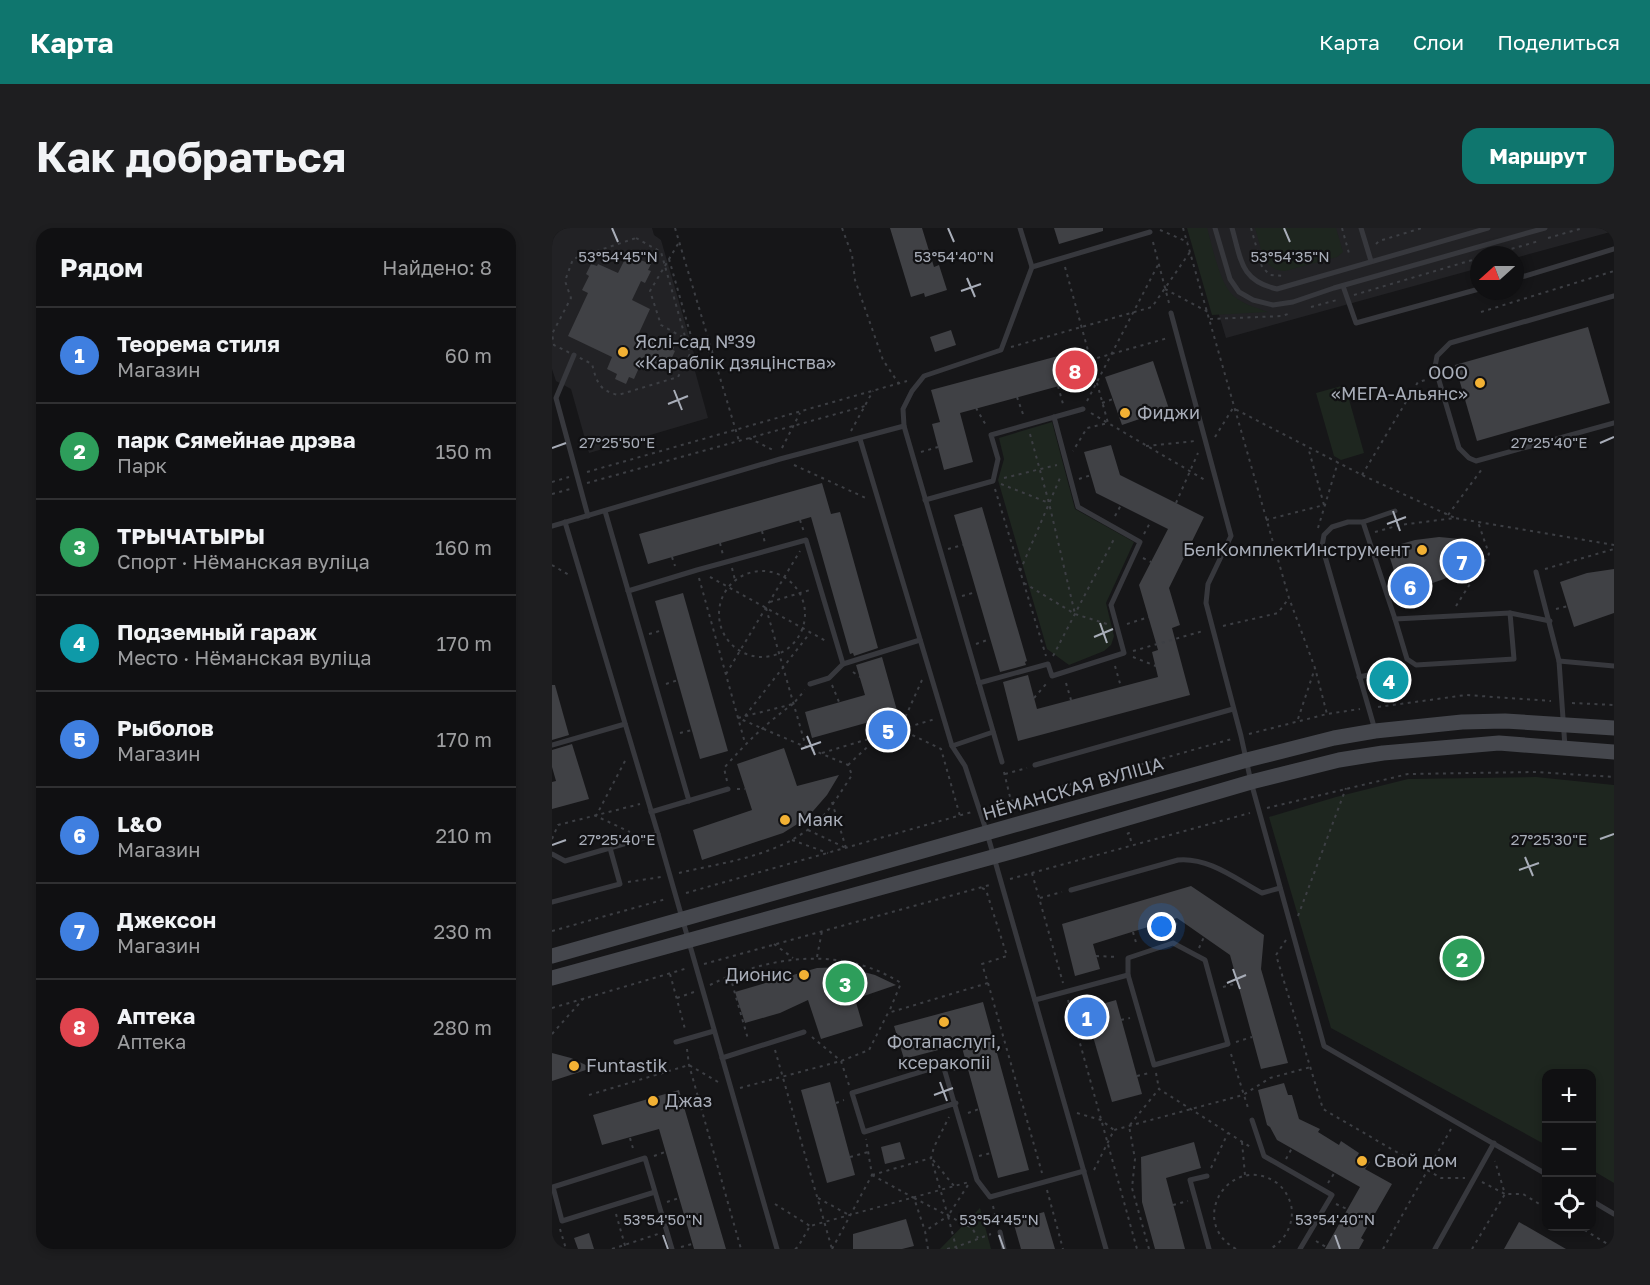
<!DOCTYPE html>
<html lang="ru">
<meta charset="utf-8">
<style>
:root{--surface:#101012;--page:#1e1e20;--text:#f1f3f6;--muted:#9c9d9f;--line:#303032;--accent:#0f766e}
body{margin:0;font-family:"Golos Text",sans-serif;background:var(--page);color:var(--text)}
.controls{position:absolute;right:18px;bottom:18px;display:grid;overflow:hidden;border-radius:12px;box-shadow:0 3px 9px #0003}
.controls button{width:54px;height:54px;display:grid;place-items:center;padding:0;border:0;border-bottom:2px solid var(--line);background:var(--surface);color:var(--text);font:30px sans-serif}
.compass{position:absolute;left:918px;top:18px;width:54px;height:54px;border-radius:50%;background:var(--surface);box-shadow:0 3px 9px #0003;rotate:249deg}
.you{position:absolute;left:610px;top:699px;width:21px;height:21px;margin:-15px;border:4px solid #fff;border-radius:50%;background:#1a73e8;box-shadow:0 0 0 9px #1a73e833}
.badge{display:grid;place-items:center;width:39px;height:39px;border-radius:50%;background:var(--accent);color:#fff;font-size:20px;font-weight:700}
.pin{position:absolute;translate:-50% -50%;border:3px solid #fff;box-shadow:0 2px 6px #0006}
.list{margin:0;padding:0;list-style:none}
h2{display:flex;justify-content:space-between;align-items:center;height:78px;margin:0;padding:0 24px;font-size:26px}
h2 small{font-size:20px;font-weight:400;color:var(--muted)}
.list li{display:grid;grid-template-columns:39px 1fr auto;gap:18px;align-items:center;box-sizing:border-box;height:96px;padding:0 24px;border-top:2px solid var(--line)}
.list b{display:block;font-size:22px;white-space:nowrap}
.list p{margin:0;font-size:20px;white-space:nowrap;color:var(--muted)}
.list em{font-size:20px;font-style:normal;color:var(--muted)}
.icon{flex:none;width:33px;height:33px;fill:none;stroke:currentColor;stroke-width:2;stroke-linecap:round;stroke-linejoin:round}
.map{position:relative;flex:none;width:1062px;height:1021px;overflow:hidden;border-radius:18px}
header{display:flex;align-items:center;gap:36px;box-sizing:border-box;height:84px;padding:0 30px;background:var(--accent);color:#fff}
header strong{font-size:28px}
nav{display:flex;gap:33px;margin-inline-start:auto;font-size:21px}
.intro{display:flex;align-items:center;justify-content:space-between;box-sizing:border-box;height:144px;padding:0 36px}
h1{margin:0;font-size:42px}
.button{padding:15px 27px;border-radius:18px;background:var(--accent);color:#fff;font-size:21px;font-weight:700}
main{display:flex;gap:36px;padding:0 36px}
aside{flex:1;background:var(--surface);border-radius:18px;box-shadow:0 3px 9px #0003}
.map>svg:first-child{display:block}
.built{fill:#222225}
.green{fill:#1e261f}
.building{fill:#404145}
.lines{fill:none;stroke-linecap:round;stroke-linejoin:round}
.path{stroke:#3d3f44;stroke-width:2;stroke-dasharray:3 4.5;stroke-linecap:butt}
.lane{stroke:#37383d;stroke-width:5}
.secondary{stroke:#45474d;stroke-width:15}
.ticks{fill:none;stroke:#a8adb8;stroke-width:2}
.poi-dot{fill:#f2b134;stroke:#111113;stroke-width:2}
.labels{text-anchor:middle;stroke-width:4.5;stroke-linejoin:round;paint-order:stroke}
.poi-label{font-size:18px;fill:#a8adb8;stroke:#111113;text-anchor:start}
.street-label{font-size:18px;fill:#a8adb8;stroke:#111113}
.ticks-label{font-size:15px;text-anchor:middle;fill:#a8adb8;stroke:#111113;stroke-width:4.5;stroke-linejoin:round;paint-order:stroke}
</style>
<header>
<strong>Карта</strong>
<nav><a>Карта</a><a>Слои</a><a>Поделиться</a></nav>
</header>
<div class="intro"><h1>Как добраться</h1><a class="button">Маршрут</a></div>
<main>
<aside>
<h2>Рядом<small>Найдено: 8</small></h2>
<ul class="list">
<li><span class="badge" style="background:#3f7fe0">1</span><div><b>Теорема стиля</b><p>Магазин</p></div><em>60 m</em></li>
<li><span class="badge" style="background:#2e9e5b">2</span><div><b>парк Сямейнае дрэва</b><p>Парк</p></div><em>150 m</em></li>
<li><span class="badge" style="background:#2e9e5b">3</span><div><b>ТРЫЧАТЫРЫ</b><p>Спорт · Нёманская вуліца</p></div><em>160 m</em></li>
<li><span class="badge" style="background:#0f9aa8">4</span><div><b>Подземный гараж</b><p>Место · Нёманская вуліца</p></div><em>170 m</em></li>
<li><span class="badge" style="background:#3f7fe0">5</span><div><b>Рыболов</b><p>Магазин</p></div><em>170 m</em></li>
<li><span class="badge" style="background:#3f7fe0">6</span><div><b>L&amp;O</b><p>Магазин</p></div><em>210 m</em></li>
<li><span class="badge" style="background:#3f7fe0">7</span><div><b>Джексон</b><p>Магазин</p></div><em>230 m</em></li>
<li><span class="badge" style="background:#e0444e">8</span><div><b>Аптека</b><p>Аптека</p></div><em>280 m</em></li>
</ul>
</aside>
<div class="map">
<svg width="1062" height="1021" viewBox="0 0 1062 1021">
<rect width="100%" height="100%" fill="#161618"/>
<!-- built -->
<g class="built">
<polygon points="0,0 100,0 102,7 109,12 145,136 143,143 156,190 37,225 19,161 4,153 0,141"/>
<polygon points="641,0 1062,0 1062,3 963,30 963,27 927,27 927,40 674,110"/>
</g>
<!-- green -->
<g class="green">
<path d="M635 0H655C660 17 667 51 678 64 686 75 703 79 716 84L660 87Z"/>
<path d="M703 0H784L791 24 785 29 733 43C710 43 709 18 703 0Z"/>
<polygon points="793,157 812,225 789,232 782,228 764,165"/>
<polygon points="500,194 523,281 582,314 554,375 562,408 559,417 552,423 517,437 495,421 446,252 452,231 447,210"/>
<polygon points="984,549 1062,557 1062,955 1040,942 1040,846 994,846 994,917 779,800 717,589 784,569 856,551"/>
<polygon points="428,980 439,1021 388,1021"/>
</g>
<!-- building -->
<g class="building">
<polygon points="338,0 370,0 382,39 387,37 395,62 373,69 372,65 359,69"/>
<polygon points="502,0 551,0 551,3 507,16"/>
<polygon points="75,27 99,36 96,42 99,43 93,55 89,53 80,72 98,81 87,105 122,119 121,122 123,123 115,140 111,138 109,142 90,133 82,151 77,149 74,156 63,151 65,146 55,141 60,129 16,108 36,65 30,62 37,48 34,46 39,36 45,38 46,36 66,45"/>
<polygon points="1036,99 1058,175 925,213 903,137"/>
<polygon points="399,102 404,117 383,124 378,109"/>
<polygon points="521,124 529,152 408,185 421,234 392,242 380,196 388,194 379,162"/>
<polygon points="601,133 617,181 570,197 553,149"/>
<polygon points="559,217 568,247 652,289 617,360 628,397 620,400 638,467 466,513 451,454 476,447 485,481 606,449 600,424 606,422 587,357 616,301 544,265 532,224"/>
<polygon points="270,255 279,286 288,284 326,420 302,428 301,425 298,426 259,289 96,336 87,306"/>
<polygon points="430,279 475,433 473,434 474,437 448,444 402,287"/>
<polygon points="887,309 909,311 915,316 918,321 915,333 903,345 892,351 849,366 835,320 863,312"/>
<polygon points="1062,341 1062,385 1022,399 1008,354 1035,345"/>
<polygon points="131,365 176,523 148,531 103,373"/>
<polygon points="330,429 346,486 260,510 253,484 313,467 304,437"/>
<polygon points="0,457 3,457 17,507 0,512"/>
<polygon points="20,516 37,571 0,581 0,554 4,553 0,539 0,522"/>
<polygon points="232,520 245,558 287,547 275,567 255,590 231,605 150,632 141,602 200,582 185,536"/>
<polygon points="639,658 712,707 709,741 736,835 709,841 678,727 625,690 541,716 548,741 523,748 510,696"/>
<polygon points="293,739 323,747 344,757 303,771 311,798 269,811 256,772 228,785 193,795 183,764 265,740"/>
<polygon points="564,772 590,866 560,874 533,781"/>
<polygon points="431,774 477,942 446,950 409,816 352,831 342,798"/>
<polygon points="0,825 19,830 40,840 0,853"/>
<polygon points="278,854 303,947 275,955 249,862"/>
<polygon points="732,855 736,867 740,867 747,891 768,901 766,904 787,917 789,913 807,925 806,927 818,934 813,941 840,956 809,1010 812,1012 807,1021 773,1021 808,959 725,912 718,899 715,897 706,862"/>
<polygon points="127,862 174,1021 142,1021 107,901 50,917 41,887"/>
<polygon points="348,914 353,931 333,936 329,919"/>
<polygon points="642,914 649,940 614,950 633,1021 603,1021 590,974 589,929"/>
<polygon points="492,984 503,1021 469,1021 461,993"/>
<polygon points="354,991 362,1018 350,1021 301,1021 301,1006"/>
<polygon points="967,994 1014,1021 952,1021"/>
<polygon points="37,1005 42,1021 26,1021 22,1010"/>
</g>
<g class="lines">
<!-- path -->
<g class="path">
<polyline points="123,0 187,213"/>
<polyline points="290,0 300,27 303,52 331,132 347,156"/>
<polyline points="631,0 737,370 763,440 775,486"/>
<polyline points="699,0 710,39 718,47 732,48"/>
<polyline points="790,0 798,29"/>
<polyline points="608,2 636,14"/>
<path d="M84 10 109 24 138 126 126 149 66 167C47 162 45 155 40 136L2 117 0 106 19 70 13 53 21 31Z"/>
<polyline points="996,10 1031,0"/>
<polyline points="601,14 617,75"/>
<polyline points="126,16 98,63 109,97 161,126"/>
<polyline points="824,16 827,13 870,0"/>
<polyline points="938,27 987,13"/>
<polyline points="117,31 141,115"/>
<polyline points="513,39 556,195 535,200 521,223"/>
<polyline points="613,61 656,84"/>
<polyline points="802,67 927,30"/>
<polyline points="759,79 785,72"/>
<polyline points="929,84 1062,43"/>
<polyline points="658,91 730,88 739,85"/>
<polyline points="459,119 600,79 638,24"/>
<polyline points="538,132 616,110"/>
<polyline points="506,158 511,176"/>
<polyline points="465,169 472,189"/>
<polyline points="535,173 607,35"/>
<polyline points="550,175 561,171"/>
<polyline points="424,180 435,199"/>
<polyline points="539,185 653,252"/>
<polyline points="299,203 321,163"/>
<polyline points="478,206 497,275 523,386"/>
<polyline points="663,209 681,180 810,247 903,290"/>
<polyline points="197,210 221,222"/>
<polyline points="594,218 643,213"/>
<polyline points="230,220 248,185"/>
<polyline points="369,224 386,219"/>
<polyline points="242,237 316,271"/>
<polyline points="35,244 355,153"/>
<polyline points="810,247 866,154 877,151"/>
<polyline points="452,250 505,237"/>
<polyline points="527,251 539,247"/>
<polyline points="0,254 17,249"/>
<polyline points="35,255 313,178"/>
<polyline points="449,256 497,275"/>
<polyline points="443,261 494,428"/>
<polyline points="0,266 18,261"/>
<polyline points="624,275 646,225"/>
<polyline points="896,287 930,241"/>
<polyline points="563,288 569,277"/>
<polyline points="248,292 252,304"/>
<polyline points="714,292 772,277 756,219"/>
<polyline points="766,300 786,234"/>
<polyline points="210,303 213,315"/>
<polyline points="823,304 848,297 903,290 1062,317"/>
<polyline points="592,306 599,293"/>
<polyline points="168,315 171,327"/>
<polyline points="396,321 411,317"/>
<polyline points="120,329 123,338"/>
<polyline points="591,330 599,334"/>
<polyline points="0,337 19,348"/>
<polyline points="180,340 183,352"/>
<polyline points="993,341 1062,321"/>
<polyline points="468,343 508,250"/>
<circle cx="210" cy="386" r="43"/>
<polyline points="158,349 274,413"/>
<polyline points="147,350 193,515"/>
<polyline points="472,355 523,386 555,396"/>
<polyline points="410,368 424,364"/>
<polyline points="218,374 258,362"/>
<polyline points="904,378 937,326 926,294"/>
<polyline points="214,380 254,519"/>
<polyline points="1004,381 1016,378"/>
<polyline points="575,396 597,389"/>
<polyline points="671,398 726,385 737,370"/>
<polyline points="97,406 111,402"/>
<polyline points="424,416 438,411"/>
<polyline points="581,423 651,403"/>
<polyline points="501,428 562,311"/>
<polyline points="581,429 604,438"/>
<polyline points="563,438 569,459"/>
<polyline points="301,444 308,449"/>
<polyline points="174,446 248,323"/>
<polyline points="370,452 348,501 389,521 408,588"/>
<polyline points="514,455 519,472"/>
<polyline points="114,456 126,452"/>
<polyline points="280,457 287,474"/>
<polyline points="482,470 494,456"/>
<polyline points="1020,475 1062,477"/>
<polyline points="826,479 914,467 999,473"/>
<polyline points="193,488 258,405"/>
<polyline points="186,490 241,476 253,462"/>
<polyline points="746,491 763,440"/>
<polyline points="128,505 140,502"/>
<polyline points="697,506 775,486 808,481"/>
<polyline points="270,525 383,491"/>
<polyline points="73,533 44,588 78,604"/>
<polyline points="296,537 325,510"/>
<polyline points="452,544 459,573"/>
<polyline points="453,546 475,540"/>
<path d="M175 553 172 540C195 514 213 496 241 476"/>
<polyline points="185,561 193,561"/>
<polyline points="280,574 294,620"/>
<polyline points="437,579 680,511"/>
<polyline points="715,580 856,546 984,544 1062,549"/>
<polyline points="256,602 294,620"/>
<polyline points="575,606 577,605 580,617"/>
<polyline points="0,611 6,597 88,576"/>
<polyline points="240,612 276,625"/>
<path d="M127 645C173 634 227 628 264 595 277 584 290 562 300 547L296 537 186 490"/>
<polyline points="480,645 511,755"/>
<polyline points="458,651 698,585"/>
<polyline points="76,654 109,649"/>
<polyline points="134,665 420,584"/>
<polyline points="488,670 510,664"/>
<polyline points="746,688 794,560"/>
<polyline points="0,703 114,671"/>
<polyline points="581,704 585,718"/>
<polyline points="623,705 625,690"/>
<polyline points="734,712 724,727 771,881 889,950 913,950"/>
<polyline points="222,716 241,730"/>
<polyline points="647,720 652,709"/>
<polyline points="544,728 566,729"/>
<polyline points="265,729 270,703"/>
<polyline points="152,736 441,656"/>
<polyline points="118,746 133,801"/>
<polyline points="178,748 196,811"/>
<polyline points="436,755 490,945"/>
<path d="M158 757C218 727 291 718 349 755L337 784"/>
<polyline points="671,759 686,755"/>
<polyline points="125,770 142,764"/>
<polyline points="516,772 585,1021"/>
<polyline points="0,780 136,740"/>
<polyline points="569,792 578,790"/>
<polyline points="0,806 32,770"/>
<polyline points="260,809 289,833 297,857"/>
<polyline points="684,814 700,809"/>
<polyline points="135,821 137,837 189,1021"/>
<polyline points="223,822 280,1021"/>
<polyline points="679,826 697,883"/>
<polyline points="401,842 415,838"/>
<polyline points="604,845 607,861 700,920"/>
<polyline points="585,848 597,845"/>
<polyline points="188,860 289,833 317,822 336,785 436,755 430,736 455,728 434,662 428,659"/>
<polyline points="37,867 137,837 166,854"/>
<polyline points="284,875 292,872"/>
<polyline points="416,885 427,881"/>
<polyline points="525,885 549,892 562,902"/>
<polyline points="78,910 82,924"/>
<polyline points="690,914 693,947"/>
<polyline points="102,928 113,924"/>
<polyline points="427,928 439,925"/>
<polyline points="298,929 316,924"/>
<polyline points="734,931 740,920"/>
<polyline points="381,932 402,958"/>
<polyline points="659,940 676,905"/>
<polyline points="542,942 562,902 691,867 718,850 759,839"/>
<polyline points="320,947 362,970 373,1003"/>
<polyline points="320,947 379,930"/>
<polyline points="930,954 953,966 943,933"/>
<polyline points="776,955 783,944"/>
<polyline points="495,962 511,1021"/>
<polyline points="266,970 297,987"/>
<polyline points="362,970 420,1000 426,1010"/>
<polyline points="115,974 127,970"/>
<polyline points="223,976 258,998"/>
<polyline points="784,976 795,981"/>
<polyline points="621,977 636,973"/>
<polyline points="441,978 445,995"/>
<polyline points="64,986 74,1021"/>
<polyline points="1026,998 1062,1020"/>
<polyline points="8,1001 14,1021"/>
<polyline points="764,1013 774,1019"/>
<polyline points="129,1019 140,1016"/>
<polyline points="60,1021 106,1006"/>
<polyline points="243,1021 246,1019 258,998 417,954"/>
<polyline points="280,1021 320,947 314,911"/>
<polyline points="376,1021 373,1003 396,988 379,930 382,919 397,889"/>
<polyline points="395,1021 404,1019 396,988 416,957"/>
<polyline points="405,1021 404,1019 439,1006"/>
<polyline points="597,1021 580,960 583,931 577,898 607,861"/>
<path d="M684 1021C634 993 679 923 725 955 733 961 739 972 740 983 740 1000 732 1013 718 1021"/>
<polyline points="831,1021 899,901"/>
<polyline points="920,1021 953,966 971,966 994,980"/>
</g>
<!-- lane -->
<g class="lane">
<polyline points="663,0 678,51 687,64 701,72 721,77 741,74 782,60 993,0"/>
<path d="M680 0C689 31 688 53 725 61L936 0"/>
<polyline points="809,0 819,33"/>
<polyline points="480,39 598,4"/>
<polyline points="963,51 1062,21"/>
<polyline points="791,58 804,95 927,61"/>
<polyline points="1062,68 898,115 885,128 883,139 907,220 917,230 924,233 1062,195"/>
<polyline points="619,85 679,308 656,356 654,375 689,508 699,554 772,818 994,946"/>
<polyline points="22,127 4,170 36,288"/>
<polyline points="308,211 400,518 413,538 435,605 554,1021"/>
<polyline points="373,272 441,253 446,231 439,207 531,181"/>
<polyline points="53,283 137,573"/>
<polyline points="13,294 106,606 225,1021"/>
<polyline points="811,294 843,391 958,385 998,393"/>
<polyline points="0,298 228,231 352,198"/>
<polyline points="984,344 1007,433 1013,519"/>
<polyline points="76,363 145,342 254,312 291,436 277,450 258,456"/>
<polyline points="843,391 855,431 864,437 962,431 958,385"/>
<polyline points="1007,433 1062,438"/>
<polyline points="291,436 368,412"/>
<polyline points="807,449 835,443"/>
<polyline points="427,455 496,436 500,448 572,425 559,377 588,314 526,279 502,189"/>
<polyline points="823,502 770,318 772,307 780,299 796,294 811,294 843,283"/>
<polyline points="0,517 73,496"/>
<polyline points="400,518 441,504"/>
<polyline points="450,534 352,198 351,181 360,163 372,148 449,122 480,39 468,0"/>
<polyline points="483,537 681,481"/>
<polyline points="99,584 176,561"/>
<polyline points="0,626 13,633 106,606"/>
<path d="M519 662 626 632C656 629 684 651 710 665L728 660"/>
<polyline points="0,674 68,656 58,620"/>
<polygon points="621,715 653,732 676,816 602,837 576,747 576,730"/>
<polyline points="483,772 576,747"/>
<polyline points="124,814 162,803"/>
<polyline points="170,830 252,804"/>
<polyline points="404,875 312,904 300,865 391,837 425,952 438,969 532,943"/>
<polyline points="700,892 712,928 780,967 748,1021"/>
<polyline points="655,948 638,952 657,1021"/>
<polyline points="103,964 10,993 1,959 93,930 120,1021"/>
<polyline points="1040,973 1062,986"/>
<polyline points="448,1004 452,1021"/>
<polyline points="883,1021 942,915"/>
</g>
<!-- secondary -->
<g class="secondary">
<polyline points="0,728 466,596 695,532 782,510 823,503 910,494 953,493 1062,500"/>
<polyline points="0,750 473,620 699,554 787,532 831,525 947,515 1062,524"/>
</g>
</g>
<!-- ticks -->
<path class="ticks" d="M60 0 66 14M396 0 402 14M732 0 738 14M415 50 423 69M409 63 429 56M122 162 130 182M116 176 136 168M1048 215 1062 209M0 220 14 215M841 283 848 303M835 296 854 289M548 395 555 415M542 409 561 401M255 508 263 527M249 521 269 514M1048 611 1062 606M0 617 14 612M973 629 981 648M967 642 987 635M681 741 688 761M675 755 694 747M388 854 395 873M382 867 401 860M111 1007 116 1021M447 1007 452 1021M783 1007 788 1021"/>
<!-- markers -->
<g class="poi-dot">
<circle cx="71" cy="124" r="6"/>
<circle cx="928" cy="155" r="6"/>
<circle cx="573" cy="185" r="6"/>
<circle cx="870" cy="322" r="6"/>
<circle cx="233" cy="592" r="6"/>
<circle cx="252" cy="747" r="6"/>
<circle cx="392" cy="794" r="6"/>
<circle cx="22" cy="838" r="6"/>
<circle cx="101" cy="873" r="6"/>
<circle cx="810" cy="933" r="6"/>
</g>
<g class="labels">
<!-- poi labels -->
<g class="poi-label">
<text x="83" y="120">Яслі-сад №39<tspan x="83" dy="21">«Караблік дзяцінства»</tspan></text>
<text x="916" y="151" text-anchor="end">ООО<tspan x="916" dy="21">«МЕГА-Альянс»</tspan></text>
<text x="585" y="191">Фиджи</text>
<text x="858" y="328" text-anchor="end">БелКомплектИнструмент</text>
<text x="245" y="598">Маяк</text>
<text x="240" y="753" text-anchor="end">Дионис</text>
<text x="392" y="820" text-anchor="middle">Фотапаслугі,<tspan x="392" dy="21">ксеракопіі</tspan></text>
<text x="34" y="844">Funtastik</text>
<text x="113" y="879">Джаз</text>
<text x="822" y="939">Свой дом</text>
</g>
<!-- street labels -->
<g class="street-label">
<text transform="translate(521 561) rotate(-16)" y="6">НЁМАНСКАЯ ВУЛІЦА</text>
</g>
</g>
<g class="ticks-label">
<text x="66" y="34">53°54'45"N</text>
<text x="402" y="34">53°54'40"N</text>
<text x="738" y="34">53°54'35"N</text>
<text x="997" y="220">27°25'40"E</text>
<text x="65" y="220">27°25'50"E</text>
<text x="997" y="617">27°25'30"E</text>
<text x="65" y="617">27°25'40"E</text>
<text x="111" y="997">53°54'50"N</text>
<text x="447" y="997">53°54'45"N</text>
<text x="783" y="997">53°54'40"N</text>
</g>
</svg>
<div class="controls">
<button>+</button>
<button>−</button>
<button><svg class="icon" aria-label="locate" viewBox="0 0 24 24"><circle cx="12" cy="12" r="6"/><path d="M12 2v4M12 18v4M2 12h4M18 12h4"/></svg></button>
</div>
<svg class="compass" viewBox="-18 -18 36 36"><path d="M0-13l5 13h-10z" fill="#e53935"/><path d="M0 13l5-13h-10z" fill="#9c9d9f"/></svg>
<div class="you"></div>
<div class="pin badge" style="left:535px;top:789px;background:#3f7fe0">1</div>
<div class="pin badge" style="left:910px;top:730px;background:#2e9e5b">2</div>
<div class="pin badge" style="left:293px;top:755px;background:#2e9e5b">3</div>
<div class="pin badge" style="left:837px;top:452px;background:#0f9aa8">4</div>
<div class="pin badge" style="left:336px;top:502px;background:#3f7fe0">5</div>
<div class="pin badge" style="left:858px;top:358px;background:#3f7fe0">6</div>
<div class="pin badge" style="left:910px;top:333px;background:#3f7fe0">7</div>
<div class="pin badge" style="left:523px;top:142px;background:#e0444e">8</div>
</div>
</main>
